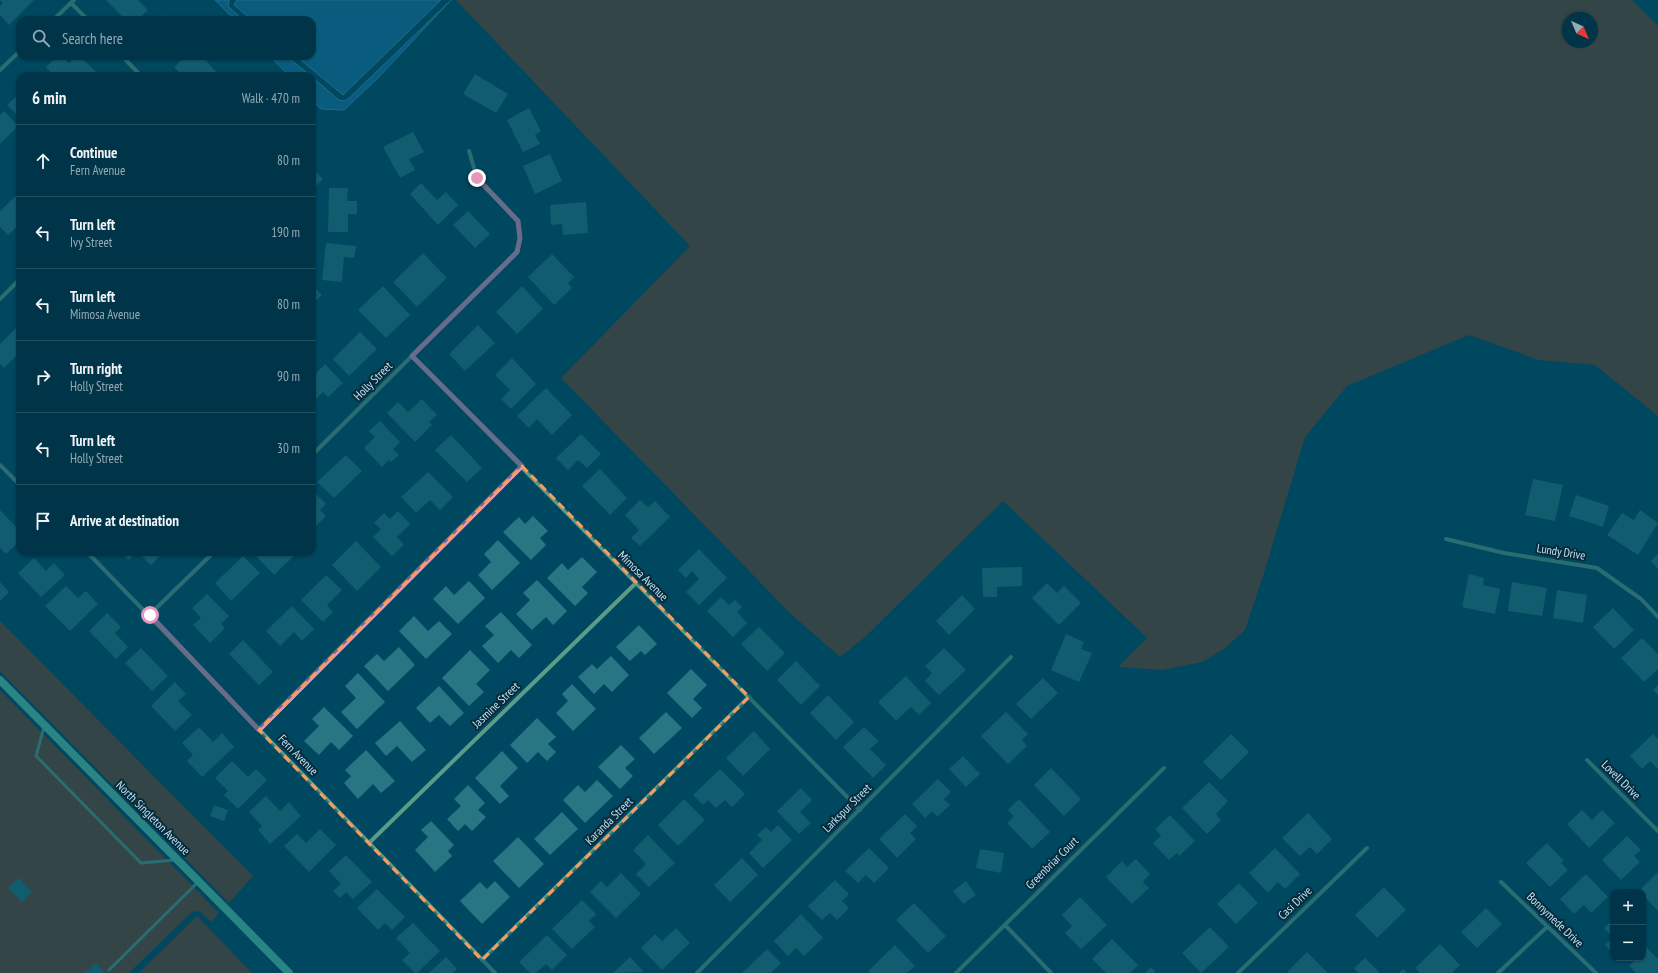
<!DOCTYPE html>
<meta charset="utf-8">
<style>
:root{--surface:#003549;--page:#0a3d50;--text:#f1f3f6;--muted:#95abb4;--line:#225061}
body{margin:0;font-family:"PT Sans Narrow",sans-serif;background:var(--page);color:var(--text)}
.controls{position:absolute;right:12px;bottom:12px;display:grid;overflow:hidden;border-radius:8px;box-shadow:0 1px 3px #0004}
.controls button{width:36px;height:36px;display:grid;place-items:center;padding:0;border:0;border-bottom:1px solid var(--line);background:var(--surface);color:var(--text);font:20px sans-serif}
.compass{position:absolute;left:1562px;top:12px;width:36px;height:36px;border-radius:50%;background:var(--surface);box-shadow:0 1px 3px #0004;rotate:136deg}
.stop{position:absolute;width:12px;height:12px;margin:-9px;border:3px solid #e797bd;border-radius:50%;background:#fff}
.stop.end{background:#e797bd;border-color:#fff;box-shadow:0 1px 4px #0008}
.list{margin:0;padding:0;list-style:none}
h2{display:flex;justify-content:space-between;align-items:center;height:52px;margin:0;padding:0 16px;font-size:17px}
h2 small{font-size:13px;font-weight:400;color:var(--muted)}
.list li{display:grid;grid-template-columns:26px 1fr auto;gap:12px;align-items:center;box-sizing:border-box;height:72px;padding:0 16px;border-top:1px solid var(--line)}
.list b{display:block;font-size:15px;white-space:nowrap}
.list p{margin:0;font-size:13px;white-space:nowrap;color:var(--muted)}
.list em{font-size:13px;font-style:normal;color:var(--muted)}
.icon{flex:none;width:22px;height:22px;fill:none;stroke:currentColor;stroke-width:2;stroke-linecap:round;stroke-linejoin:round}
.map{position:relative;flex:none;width:1658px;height:973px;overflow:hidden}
.search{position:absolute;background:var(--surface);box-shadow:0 1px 3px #0004;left:16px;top:16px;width:300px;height:44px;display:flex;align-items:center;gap:10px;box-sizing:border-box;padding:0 14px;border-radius:12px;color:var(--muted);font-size:15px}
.panel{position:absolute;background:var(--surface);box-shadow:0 1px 3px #0004;left:16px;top:72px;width:300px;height:484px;border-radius:12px}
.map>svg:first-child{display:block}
.green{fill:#724426;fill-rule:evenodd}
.water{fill:#14779f;stroke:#4797b9}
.building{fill:#287583}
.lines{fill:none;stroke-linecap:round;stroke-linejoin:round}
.lane{stroke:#5b9b87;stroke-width:3}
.street{stroke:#5b9b87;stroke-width:4}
.secondary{stroke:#61ceaf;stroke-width:8}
.route{stroke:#e797bd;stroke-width:5}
.marked{fill:none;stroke:#ff9b5a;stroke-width:3;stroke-dasharray:8 5;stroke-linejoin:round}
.labels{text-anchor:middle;stroke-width:4;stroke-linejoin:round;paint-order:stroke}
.street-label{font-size:12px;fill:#bde2f6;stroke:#082b3a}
</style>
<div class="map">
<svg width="1658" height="973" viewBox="0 0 1658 973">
<rect width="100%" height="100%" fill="#004761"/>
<!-- green -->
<g class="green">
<path d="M456 0H1632L1658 26V416L1595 365 1539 360 1469 335 1347 386 1305 437 1263 576 1245 630 1224 649 1202 662 1162 670 1118 667 1147 638 1003 501 864 638 840 657 791 614 561 378 690 246ZM1568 18H1592V42H1568Z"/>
<polygon points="0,621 253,876 229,903 0,671"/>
<polygon points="0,690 219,913 211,922 199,911 192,912 129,973 0,973"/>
<polygon points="197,916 252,973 138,973 144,968"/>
</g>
<!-- water -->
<g class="water">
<polygon points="215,0 229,0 228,6 243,20 235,20"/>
<polygon points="237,0 441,0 343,95 296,56 312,56 312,20 252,20 234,5"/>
<polygon points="451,0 379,77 344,110 321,109 312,100 312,77 339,100 344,101 347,100"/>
<polygon points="270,56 286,56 311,76 289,76"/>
</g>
<!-- building -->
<g class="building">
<polygon points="0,0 34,0 9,25 0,15 0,6 3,3"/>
<polygon points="106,0 138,0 148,10 137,20 126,20"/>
<polygon points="162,15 166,20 157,20"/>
<polygon points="57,56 62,56 69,63 77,56 80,56 100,76 54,76 46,67"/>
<polygon points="162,56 172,56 167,61"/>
<polygon points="186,56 202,56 220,76 183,76 174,67"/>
<polygon points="475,74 508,94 496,113 463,94"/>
<polygon points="20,93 20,118 7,105"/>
<polygon points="529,108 541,131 535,135 540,144 523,152 507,120"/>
<polygon points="4,111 18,126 0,144 0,115"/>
<polygon points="413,132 424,152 409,159 415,170 400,178 383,147"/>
<polygon points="550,154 562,181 535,194 523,166"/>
<polygon points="312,168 323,179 312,190"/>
<polygon points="421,183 437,200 446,192 458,205 438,225 410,194"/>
<polygon points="329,188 348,188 347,201 357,201 357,214 348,214 348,232 328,232"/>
<polygon points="19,193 20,224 8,235 0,227 0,211"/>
<polygon points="586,202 588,233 563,235 562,224 551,225 550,205"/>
<polygon points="468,211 490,234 475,248 453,225"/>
<polygon points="326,243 356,246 354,258 344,257 342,282 322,280"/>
<polygon points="423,253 447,278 417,307 393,282"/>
<polygon points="552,254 574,277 568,283 572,288 554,305 528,277"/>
<polygon points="312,285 322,295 312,304"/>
<polygon points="383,286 410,315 386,338 358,310"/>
<polygon points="522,286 543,309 517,334 496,312"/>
<polygon points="478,325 495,343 465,371 449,354"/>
<polygon points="17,327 20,330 20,352 4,368 0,364 0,344"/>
<polygon points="360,332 377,349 349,376 333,359"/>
<polygon points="512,358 536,384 511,409 501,399 510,390 495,375"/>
<polygon points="325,364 343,383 328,397 323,392 312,403 312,377"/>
<polygon points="546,388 572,415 552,435 537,419 529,428 517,416"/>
<polygon points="422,399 437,415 429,422 432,425 415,442 387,413 398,402 408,412"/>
<polygon points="380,421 400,442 393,449 399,455 391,462 389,460 382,467 364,448 375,437 369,431"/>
<polygon points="581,434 601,454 587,468 578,460 568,470 556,458"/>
<polygon points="451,435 482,468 467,482 435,450"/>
<polygon points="346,455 362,471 334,498 317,482"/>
<polygon points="600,469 627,498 610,515 582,486"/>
<polygon points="428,472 453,497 440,510 430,500 416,513 401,497"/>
<polygon points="1533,479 1563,485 1555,521 1525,515"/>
<polygon points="312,490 326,504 320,510 326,516 312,530"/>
<polygon points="1576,495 1609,506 1603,527 1569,516"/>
<polygon points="640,500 648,507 655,501 670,517 640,546 631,538 639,530 625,515"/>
<polygon points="0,510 20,531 20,541 6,554 0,548"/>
<polygon points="1640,510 1658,523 1638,555 1607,535 1622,513 1634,520"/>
<polygon points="398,511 410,524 397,537 404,545 392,556 373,537 381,529 374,523 384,513 390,519"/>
<polygon points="533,516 548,531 540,538 546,545 531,560 503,532 519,517 525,524"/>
<polygon points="498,540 520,563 492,590 478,575 491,562 484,554"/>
<polygon points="356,541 381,567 357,591 332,565"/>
<polygon points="699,549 727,578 699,605 686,592 699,579 692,571 686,578 678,570"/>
<polygon points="121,552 137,552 129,560"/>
<polygon points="137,552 164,552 151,565"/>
<polygon points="252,552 298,552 274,575"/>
<polygon points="1658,554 1658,569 1651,561"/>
<polygon points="243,556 260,573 231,601 215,583"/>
<polygon points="582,557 597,572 582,587 588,593 575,606 547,578 562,563 568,570"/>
<polygon points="34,558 46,571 54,563 65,575 41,597 18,573"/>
<polygon points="1022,567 1022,586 997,587 997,597 983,597 982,568"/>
<polygon points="1469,574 1484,578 1483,585 1500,589 1495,614 1462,607"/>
<polygon points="326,575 342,590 327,605 333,612 323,622 301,600"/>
<polygon points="537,580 567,611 553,625 546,617 532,630 516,614 530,600 523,593"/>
<polygon points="469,581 485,598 458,624 433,599 446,586 454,595"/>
<polygon points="0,582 9,592 0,601"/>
<polygon points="1512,582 1547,588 1542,616 1508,611"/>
<polygon points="1047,583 1057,593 1064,586 1081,603 1059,625 1032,598"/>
<polygon points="66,586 78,598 86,591 98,604 70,631 45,606"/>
<polygon points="1557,590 1587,595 1583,623 1553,618"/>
<polygon points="207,594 229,616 221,624 225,628 210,643 193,625 201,618 192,608"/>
<polygon points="962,595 975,609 949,635 936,621"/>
<polygon points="721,597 729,605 735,600 742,607 737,612 747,623 733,637 707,611"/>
<polygon points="292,606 314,629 302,641 294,632 280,646 266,631"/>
<polygon points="1613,608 1634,630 1614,649 1593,627"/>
<polygon points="501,612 532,645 519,658 511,650 498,663 482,646 494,635 485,626"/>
<polygon points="107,613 121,627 115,633 128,647 116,659 89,631"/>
<polygon points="414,616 428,631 439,621 452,634 426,659 399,631"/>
<polygon points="639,625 657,644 645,655 641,651 630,661 616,647"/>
<polygon points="759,627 785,653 767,671 741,644"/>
<polygon points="1066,634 1084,642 1081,649 1092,653 1079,682 1051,670"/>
<polygon points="1642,638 1658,654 1658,669 1644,682 1621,658"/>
<polygon points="243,640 273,672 259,685 229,654"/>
<polygon points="399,647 415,665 388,691 364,666 377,654 384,661"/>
<polygon points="141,648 168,676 152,691 125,663"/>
<polygon points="944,648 966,670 939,695 925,681 932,673 925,666"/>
<polygon points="470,650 490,670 476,684 484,692 469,706 442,678"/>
<polygon points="611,656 629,675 612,692 604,684 594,694 578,677 592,664 597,669"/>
<polygon points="796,661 820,686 801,705 777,680"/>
<polygon points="691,669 707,685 693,699 702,708 692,718 667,693"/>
<polygon points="358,673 385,702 357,729 341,712 356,698 345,686"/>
<polygon points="906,676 931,703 919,715 911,707 896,721 878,702"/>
<polygon points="1043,678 1058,693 1031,719 1016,704"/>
<polygon points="175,682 186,694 178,701 192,715 175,731 151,706"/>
<polygon points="572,684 596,709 573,731 556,713 568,701 562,694"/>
<polygon points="1658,685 1658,695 1653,690"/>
<polygon points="439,686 464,713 450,726 439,715 430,723 416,708"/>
<polygon points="828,695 854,722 836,740 810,713"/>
<polygon points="324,707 353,736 339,750 331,742 319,755 304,741 319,726 312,719"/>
<polygon points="666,712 682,728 654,754 639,738"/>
<polygon points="1006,712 1028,734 1022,740 1027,746 1008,764 981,736"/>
<polygon points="537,718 556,737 548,744 556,752 547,761 538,752 527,763 510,745"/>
<polygon points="400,721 426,750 412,762 397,746 386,756 375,743"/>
<polygon points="199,727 213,742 222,733 234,747 202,777 187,761 193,755 182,743"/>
<polygon points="864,727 879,741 870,749 886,765 873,778 843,747"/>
<polygon points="754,731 770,749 743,776 726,758"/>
<polygon points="1231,734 1249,752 1221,780 1203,762"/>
<polygon points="1653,734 1658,739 1658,769 1650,761 1642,769 1630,756"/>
<polygon points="621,745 635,759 625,768 633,776 620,789 598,767"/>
<polygon points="366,750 395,781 381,793 373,784 358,799 344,783 351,776 345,770"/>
<polygon points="502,751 518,768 500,786 509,796 500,804 475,778"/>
<polygon points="963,756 980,774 966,787 949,769"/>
<polygon points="232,761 248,777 256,769 267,780 238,809 224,795 228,791 215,778"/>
<polygon points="1051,768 1081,799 1064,816 1034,785"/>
<polygon points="720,769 745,794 732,807 725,800 716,808 708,800 703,805 693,795"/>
<polygon points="938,779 951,792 944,799 950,805 937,817 932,811 925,818 912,804"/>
<polygon points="597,780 613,796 585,823 563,800 578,785 585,792"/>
<polygon points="1209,782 1228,801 1216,814 1221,820 1207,834 1182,808"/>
<polygon points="468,785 485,803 478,810 486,817 472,831 465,824 458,831 447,819 461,806 454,799"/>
<polygon points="801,788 812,800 800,812 811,823 799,834 777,811"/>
<polygon points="266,796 280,811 289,802 301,816 270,844 258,830 262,826 249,812"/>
<polygon points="684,799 705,820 678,846 658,825"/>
<polygon points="1019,799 1050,832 1032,849 1007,823 1014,816 1008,810"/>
<polygon points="214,805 228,810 224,821 210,816"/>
<polygon points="1582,810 1592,820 1602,810 1615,823 1589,848 1567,824"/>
<polygon points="562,812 578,829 550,855 534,839"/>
<polygon points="1308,813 1332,839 1317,854 1310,847 1300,856 1282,838"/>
<polygon points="905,814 917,826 910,833 916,839 897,858 879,839"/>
<polygon points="1170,815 1195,841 1179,856 1177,853 1169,860 1153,843 1161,836 1155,829"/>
<polygon points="431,821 454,845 448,851 452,856 435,872 415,850 428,837 421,830"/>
<polygon points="778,825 792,840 763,868 749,853 762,840 757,835 766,827 771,832"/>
<polygon points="320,829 336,845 309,872 284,846 297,834 306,843"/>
<polygon points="648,835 675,863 649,887 636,874 646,864 633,850"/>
<polygon points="1627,836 1641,850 1634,856 1640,862 1621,880 1602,860"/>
<polygon points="518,837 544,864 519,888 493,861"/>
<polygon points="1547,843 1564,861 1561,863 1568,870 1550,887 1526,863"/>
<polygon points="869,848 889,868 874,883 866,875 858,883 845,871"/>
<polygon points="1275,848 1300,874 1285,889 1278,882 1268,893 1249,873"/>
<polygon points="980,849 1004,853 1001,873 976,868"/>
<polygon points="346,855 372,882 353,899 346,892 340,898 333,891 341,884 329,871"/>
<polygon points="742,858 758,875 730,902 714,885"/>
<polygon points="1136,859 1150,874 1143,882 1149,888 1132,904 1106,877 1122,861 1127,867"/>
<polygon points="1658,872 1658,911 1643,895 1643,892 1639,891"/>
<polygon points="621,873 641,894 616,918 590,892 601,881 607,887"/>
<polygon points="1586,874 1608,897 1591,913 1584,905 1574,914 1560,899"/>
<polygon points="19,878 32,892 22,902 8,888"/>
<polygon points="835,880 849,894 842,901 849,908 837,920 830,913 822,920 808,906"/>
<polygon points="495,881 510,897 482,924 460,901 480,882 487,889"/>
<polygon points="966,881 976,895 963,904 953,891"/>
<polygon points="1239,883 1258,903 1236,924 1217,904"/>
<polygon points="1384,887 1406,910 1377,938 1355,915"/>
<polygon points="377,889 405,917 392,930 385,923 378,930 357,908"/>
<polygon points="1080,897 1107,925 1081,949 1065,933 1072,926 1062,915"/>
<polygon points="582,900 596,914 589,921 595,927 572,949 552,929"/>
<polygon points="914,903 946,936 928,953 896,920"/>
<polygon points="1486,908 1502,924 1477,948 1461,932"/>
<polygon points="801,914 823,938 804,956 796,948 788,956 774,941"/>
<polygon points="1613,919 1613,953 1605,945 1613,937 1604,928"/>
<polygon points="413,923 440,951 417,973 415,973 402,960 410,953 396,938"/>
<polygon points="1210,927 1229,947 1201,973 1182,953"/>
<polygon points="676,928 690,943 662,970 641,948 655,934 662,941"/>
<polygon points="547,935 567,955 552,970 546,964 536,973 530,973 519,962"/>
<polygon points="1112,939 1138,965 1130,973 1106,973 1092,959"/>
<polygon points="1440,944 1460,965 1452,973 1420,973 1415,968"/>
<polygon points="895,945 915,966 907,973 870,973 868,971"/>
<polygon points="1647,948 1658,959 1658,973 1636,973 1629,966 1637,958 1643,958 1643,952"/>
<polygon points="767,949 781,963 771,973 742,973"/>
<polygon points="1307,952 1328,973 1289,973 1287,972"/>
<polygon points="446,957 457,969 453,973 429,973"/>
<polygon points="630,957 644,972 613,973"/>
<polygon points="1365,958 1380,973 1358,973 1354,968"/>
<polygon points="96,963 105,973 85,973"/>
<polygon points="1151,967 1156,973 1145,973"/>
<polygon points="1403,969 1407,973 1399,973"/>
</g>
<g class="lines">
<!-- lane -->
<g class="lane">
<polyline points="44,727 36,756 141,863 175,860"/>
<polyline points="109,970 198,882"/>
</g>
<!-- street -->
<g class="street">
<polyline points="71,3 88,20"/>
<polyline points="53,20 74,0"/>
<polyline points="122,56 141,76"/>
<polyline points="0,70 20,51"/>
<polyline points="0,299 20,279"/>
<polyline points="412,356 860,810"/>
<polyline points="312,455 517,252 520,238 518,221 477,178 469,151"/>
<polyline points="0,465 20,485"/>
<polyline points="1446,539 1504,553 1597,568 1641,599 1658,617"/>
<polyline points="87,552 495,973"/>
<polyline points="149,615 214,552"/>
<polyline points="259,730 522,466"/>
<polyline points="1587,760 1658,831"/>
<polyline points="370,842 636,583"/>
<polyline points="1501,882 1596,973"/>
<polyline points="1005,925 1051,973"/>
<polyline points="482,960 749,697"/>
<polyline points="697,973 1011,657"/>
<polyline points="956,973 1164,768"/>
<polyline points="1238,973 1367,848"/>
<polyline points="1498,973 1547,927"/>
</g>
<!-- secondary -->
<polyline class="secondary" points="0,680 289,973"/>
</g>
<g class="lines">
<!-- route -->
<polyline class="route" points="150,615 259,730 522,466 412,356 517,252 520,238 518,221 477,178"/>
</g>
<!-- marked area -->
<path d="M0 0H1658V973H0ZM522 466 749 697 482 960 259 730Z" fill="#004761" fill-opacity=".55" fill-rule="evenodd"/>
<path class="marked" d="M522 466 749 697 482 960 259 730Z"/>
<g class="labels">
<!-- street labels -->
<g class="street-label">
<text transform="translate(373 381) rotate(-45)" y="4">Holly Street</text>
<text transform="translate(1561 552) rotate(9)" y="4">Lundy Drive</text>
<text transform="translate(643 576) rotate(45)" y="4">Mimosa Avenue</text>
<text transform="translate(496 705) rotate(-44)" y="4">Jasmine Street</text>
<text transform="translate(298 755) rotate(46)" y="4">Fern Avenue</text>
<text transform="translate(1621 780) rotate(45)" y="4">Lovell Drive</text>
<text transform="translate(847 808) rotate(-45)" y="4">Larkspur Street</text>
<text transform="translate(153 818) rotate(45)" y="4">North Singleton Avenue</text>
<text transform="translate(609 821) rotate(-45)" y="4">Karanda Street</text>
<text transform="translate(1052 863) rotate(-45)" y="4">Greenbriar Court</text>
<text transform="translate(1295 903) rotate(-44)" y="4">Casi Drive</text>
<text transform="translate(1555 920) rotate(44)" y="4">Bonnymede Drive</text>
</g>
</g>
</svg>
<div class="controls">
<button>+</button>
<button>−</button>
</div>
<svg class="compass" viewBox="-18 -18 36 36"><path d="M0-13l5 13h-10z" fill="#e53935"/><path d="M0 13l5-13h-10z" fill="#95abb4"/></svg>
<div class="stop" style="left:150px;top:615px"></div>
<div class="stop end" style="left:477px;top:178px"></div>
<div class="search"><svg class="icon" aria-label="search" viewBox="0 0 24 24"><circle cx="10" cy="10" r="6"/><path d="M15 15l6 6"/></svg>Search here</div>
<section class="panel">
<h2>6 min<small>Walk · 470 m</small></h2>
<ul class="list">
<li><svg class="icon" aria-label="ahead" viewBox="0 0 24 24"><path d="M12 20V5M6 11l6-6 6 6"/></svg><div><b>Continue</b><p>Fern Avenue</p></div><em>80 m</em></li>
<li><svg class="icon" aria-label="left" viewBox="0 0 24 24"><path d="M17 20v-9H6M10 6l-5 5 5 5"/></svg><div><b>Turn left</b><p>Ivy Street</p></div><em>190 m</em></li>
<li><svg class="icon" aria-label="left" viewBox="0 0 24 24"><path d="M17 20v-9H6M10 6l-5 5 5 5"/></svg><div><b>Turn left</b><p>Mimosa Avenue</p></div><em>80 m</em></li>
<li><svg class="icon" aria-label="right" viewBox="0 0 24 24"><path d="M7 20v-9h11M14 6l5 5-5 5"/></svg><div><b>Turn right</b><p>Holly Street</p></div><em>90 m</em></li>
<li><svg class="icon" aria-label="left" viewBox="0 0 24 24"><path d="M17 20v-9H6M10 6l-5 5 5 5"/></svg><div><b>Turn left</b><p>Holly Street</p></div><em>30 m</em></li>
<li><svg class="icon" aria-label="arrive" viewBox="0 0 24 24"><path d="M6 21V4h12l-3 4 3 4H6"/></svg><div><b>Arrive at destination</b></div></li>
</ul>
</section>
</div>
